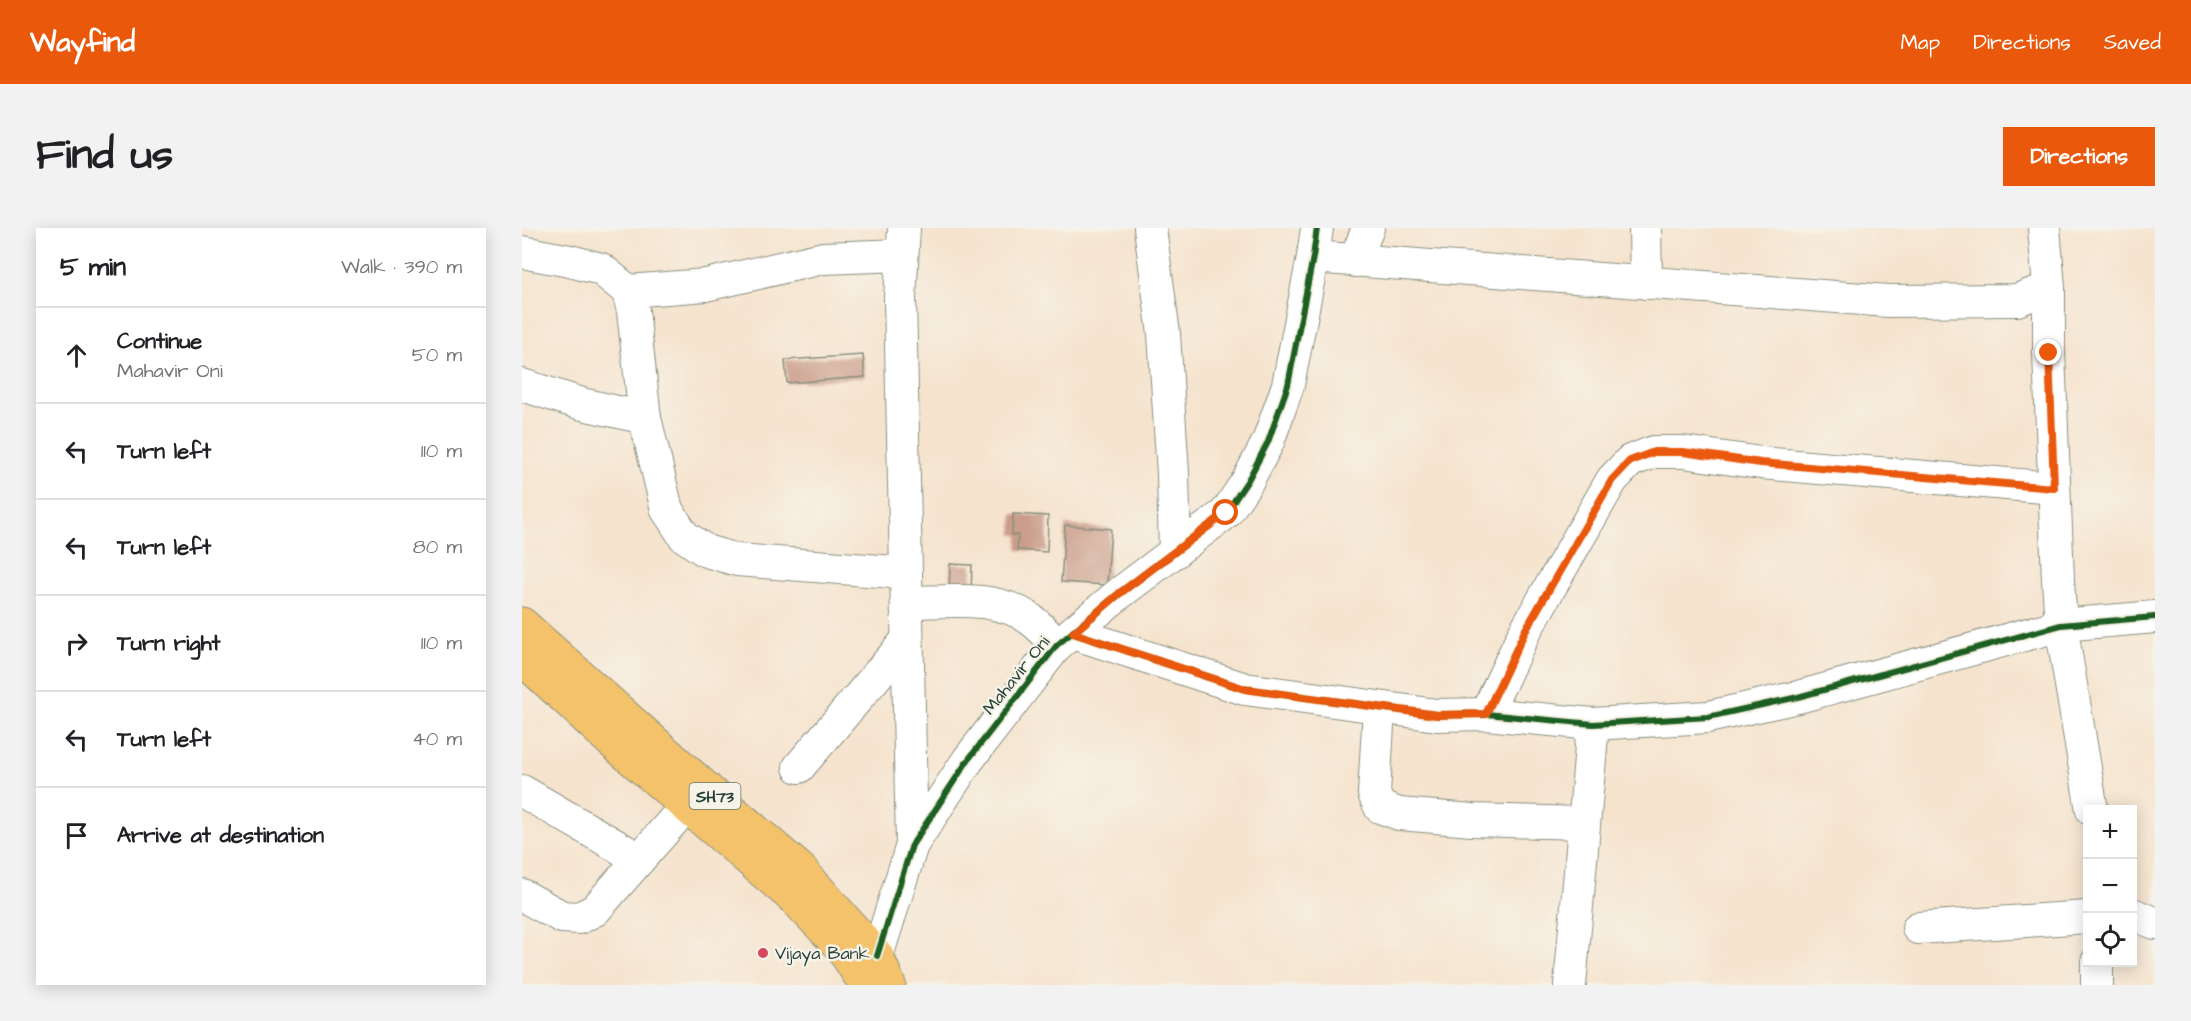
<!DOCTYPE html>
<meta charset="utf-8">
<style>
:root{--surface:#fff;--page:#f2f2f2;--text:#202124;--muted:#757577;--line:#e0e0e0;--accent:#ea580c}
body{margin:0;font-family:"Architects Daughter",sans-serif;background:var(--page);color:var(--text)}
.controls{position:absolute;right:18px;bottom:18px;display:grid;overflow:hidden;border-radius:0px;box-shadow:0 3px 15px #0003}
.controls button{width:54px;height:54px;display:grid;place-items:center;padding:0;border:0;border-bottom:2px solid var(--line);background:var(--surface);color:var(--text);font:30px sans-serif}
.stop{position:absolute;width:18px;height:18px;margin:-14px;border:4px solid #ea580c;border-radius:50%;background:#fff}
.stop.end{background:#ea580c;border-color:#fff;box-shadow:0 2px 6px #0008}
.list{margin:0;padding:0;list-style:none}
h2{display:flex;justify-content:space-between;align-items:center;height:78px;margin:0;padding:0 24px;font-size:26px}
h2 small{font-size:20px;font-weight:400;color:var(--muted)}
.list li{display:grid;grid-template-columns:39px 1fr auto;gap:18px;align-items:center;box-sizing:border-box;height:96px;padding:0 24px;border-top:2px solid var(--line)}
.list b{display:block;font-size:22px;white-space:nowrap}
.list p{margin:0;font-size:20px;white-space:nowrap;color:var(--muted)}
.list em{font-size:20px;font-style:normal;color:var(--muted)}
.icon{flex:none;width:33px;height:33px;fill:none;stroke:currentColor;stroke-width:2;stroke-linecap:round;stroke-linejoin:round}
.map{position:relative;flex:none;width:1633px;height:757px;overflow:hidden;border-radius:0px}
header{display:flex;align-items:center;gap:36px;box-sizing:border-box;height:84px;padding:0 30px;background:var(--accent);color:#fff}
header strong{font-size:28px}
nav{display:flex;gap:33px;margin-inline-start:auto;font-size:21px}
.intro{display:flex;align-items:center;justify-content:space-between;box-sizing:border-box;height:144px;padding:0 36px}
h1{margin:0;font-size:42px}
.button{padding:15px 27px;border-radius:0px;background:var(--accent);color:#fff;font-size:21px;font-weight:700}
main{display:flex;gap:36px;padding:0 36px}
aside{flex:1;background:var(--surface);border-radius:0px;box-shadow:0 3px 15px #0003}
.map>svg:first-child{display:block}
.building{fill:#ca9d8a}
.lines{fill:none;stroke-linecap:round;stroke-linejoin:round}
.minor-casing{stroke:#8a9080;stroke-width:34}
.major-casing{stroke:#8a9080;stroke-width:35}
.minor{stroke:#fff;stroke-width:32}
.major{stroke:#f3c26a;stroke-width:33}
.cycleway-casing{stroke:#f7f3e8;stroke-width:10}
.cycleway{stroke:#1b5e20;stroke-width:6}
.route{stroke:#ea580c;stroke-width:8}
.poi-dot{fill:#d1495b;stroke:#f7f3e8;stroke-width:2}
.labels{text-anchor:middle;stroke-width:5;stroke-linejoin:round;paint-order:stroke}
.shield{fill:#f7f3e8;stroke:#60746a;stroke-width:1.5}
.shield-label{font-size:16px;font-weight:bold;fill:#1f3d34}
.street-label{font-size:18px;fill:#1f3d34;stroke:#f7f3e8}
.poi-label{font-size:18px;fill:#1f3d34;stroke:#f7f3e8;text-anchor:start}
</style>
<header>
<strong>Wayfind</strong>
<nav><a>Map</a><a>Directions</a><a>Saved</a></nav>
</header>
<div class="intro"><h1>Find us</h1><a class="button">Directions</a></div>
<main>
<aside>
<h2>5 min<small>Walk · 390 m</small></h2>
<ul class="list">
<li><svg class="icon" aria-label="ahead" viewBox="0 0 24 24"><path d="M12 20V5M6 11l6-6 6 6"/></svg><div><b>Continue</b><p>Mahavir Oni</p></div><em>50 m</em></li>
<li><svg class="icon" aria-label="left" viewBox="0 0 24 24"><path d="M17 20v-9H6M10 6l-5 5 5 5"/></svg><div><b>Turn left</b></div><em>110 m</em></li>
<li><svg class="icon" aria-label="left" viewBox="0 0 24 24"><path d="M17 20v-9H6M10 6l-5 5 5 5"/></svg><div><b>Turn left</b></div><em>80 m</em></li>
<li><svg class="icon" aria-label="right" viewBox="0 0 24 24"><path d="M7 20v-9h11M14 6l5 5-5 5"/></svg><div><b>Turn right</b></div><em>110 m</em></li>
<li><svg class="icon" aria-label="left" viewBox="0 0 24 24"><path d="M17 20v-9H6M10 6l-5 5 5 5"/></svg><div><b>Turn left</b></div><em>40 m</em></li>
<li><svg class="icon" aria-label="arrive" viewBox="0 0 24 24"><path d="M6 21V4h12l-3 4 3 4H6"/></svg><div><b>Arrive at destination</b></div></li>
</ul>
</aside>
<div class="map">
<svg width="1633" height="757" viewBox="0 0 1633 757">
<rect width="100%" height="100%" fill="#f7f3e8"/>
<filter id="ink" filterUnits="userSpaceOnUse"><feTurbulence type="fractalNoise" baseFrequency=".0167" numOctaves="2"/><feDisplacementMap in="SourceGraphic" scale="12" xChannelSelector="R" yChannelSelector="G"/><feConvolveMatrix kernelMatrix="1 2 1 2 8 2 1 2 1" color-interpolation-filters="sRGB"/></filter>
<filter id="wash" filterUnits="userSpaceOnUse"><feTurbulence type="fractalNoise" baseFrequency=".008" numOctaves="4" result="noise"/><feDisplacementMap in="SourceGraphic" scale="24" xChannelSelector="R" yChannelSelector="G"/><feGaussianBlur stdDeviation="1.35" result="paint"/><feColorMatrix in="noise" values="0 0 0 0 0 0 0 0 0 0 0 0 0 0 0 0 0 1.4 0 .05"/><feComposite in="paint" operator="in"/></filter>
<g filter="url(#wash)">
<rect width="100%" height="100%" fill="#f5e3cd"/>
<g id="blocks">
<!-- building -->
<g class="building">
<polygon points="341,127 343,149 265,155 263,132"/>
<polygon points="491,286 526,288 525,324 495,322 496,307 490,307"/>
<polygon points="543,297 589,301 585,357 539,354"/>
<polygon points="428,336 450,337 449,366 427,365"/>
</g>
</g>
</g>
<g filter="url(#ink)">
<use href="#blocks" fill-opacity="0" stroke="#8a9080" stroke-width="1.5"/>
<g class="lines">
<!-- minor casing -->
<g class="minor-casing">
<g id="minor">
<polyline points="382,0 378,71 390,617"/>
<polyline points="628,0 642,106 651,246 653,324"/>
<polyline points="1123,0 1124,55"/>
<polyline points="1522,0 1527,60 1527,125 1536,352 1539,397 1570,582"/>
<polyline points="0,24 48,33 79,41 106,63 111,83 123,190 145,282 162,308 184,323 215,332 384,345"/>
<polyline points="791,29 1366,73 1495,72 1527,60"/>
<polyline points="833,33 846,0"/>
<polyline points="106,63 184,57 301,30 380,27"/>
<polyline points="0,157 60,176 123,190"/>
<path d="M385 374C425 374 474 366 508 391 518 398 527 408 535 417"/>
<polyline points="551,405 723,461 915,487 964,486 1071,496 1186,489 1276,469 1539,397 1633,389"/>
<polyline points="857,480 852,566 858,579 877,586 950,592 1061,595"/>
<polyline points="964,486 1003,403 1090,252 1108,233 1132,224 1161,224 1239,235 1532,260"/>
<polyline points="277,539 385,412"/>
<polyline points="0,563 117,631"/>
<polyline points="0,667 40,689 57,690 73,682 165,577"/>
<polyline points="1610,686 1633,695"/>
<polyline points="1396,700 1566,689"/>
<polyline points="355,728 390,617 446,532 535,417 598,365 704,285 726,252 746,214 766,157 791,29 795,0"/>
<polyline points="1575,734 1575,757"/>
<polyline points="1048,757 1071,496"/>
</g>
</g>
<!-- major casing -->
<g class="major-casing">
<g id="major">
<polyline points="0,396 187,563 278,641 355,728 367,757"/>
<polyline points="0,430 89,513 274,672 320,720 344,757"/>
</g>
</g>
<!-- minor -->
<use href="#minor" class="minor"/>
<!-- major -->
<use href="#major" class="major"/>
<!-- cycleway casing -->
<g class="cycleway-casing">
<g id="cycleway">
<polyline points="551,405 723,461 915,487 964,486 1071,496 1186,489 1276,469 1539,397 1633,389"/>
<polyline points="355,728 390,617 446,532 535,417 598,365 704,285 726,252 746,214 766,157 791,29 795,0"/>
</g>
</g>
<!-- cycleway -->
<use href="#cycleway" class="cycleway"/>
</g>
</g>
<g class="lines" filter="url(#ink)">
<!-- route -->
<polyline class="route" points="704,285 598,365 551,405 723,461 915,487 964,486 1003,403 1090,252 1108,233 1132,224 1161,224 1239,235 1532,260 1527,125"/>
</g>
<!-- markers -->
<circle class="poi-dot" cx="241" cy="725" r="6"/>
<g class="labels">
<!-- shield labels -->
<rect class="shield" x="167.5" y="555" width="51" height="26" rx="4.5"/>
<g class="shield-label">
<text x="193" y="574">SH73</text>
</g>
<!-- street labels -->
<g class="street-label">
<text transform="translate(494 447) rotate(-51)" y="6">Mahavir Oni</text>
</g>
<!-- poi labels -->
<g class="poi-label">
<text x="253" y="731">Vijaya Bank</text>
</g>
</g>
</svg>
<div class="controls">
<button>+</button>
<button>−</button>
<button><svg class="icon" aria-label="locate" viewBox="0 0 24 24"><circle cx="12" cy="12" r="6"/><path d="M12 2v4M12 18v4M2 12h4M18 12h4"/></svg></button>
</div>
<div class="stop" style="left:704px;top:285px"></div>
<div class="stop end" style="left:1527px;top:125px"></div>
</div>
</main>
